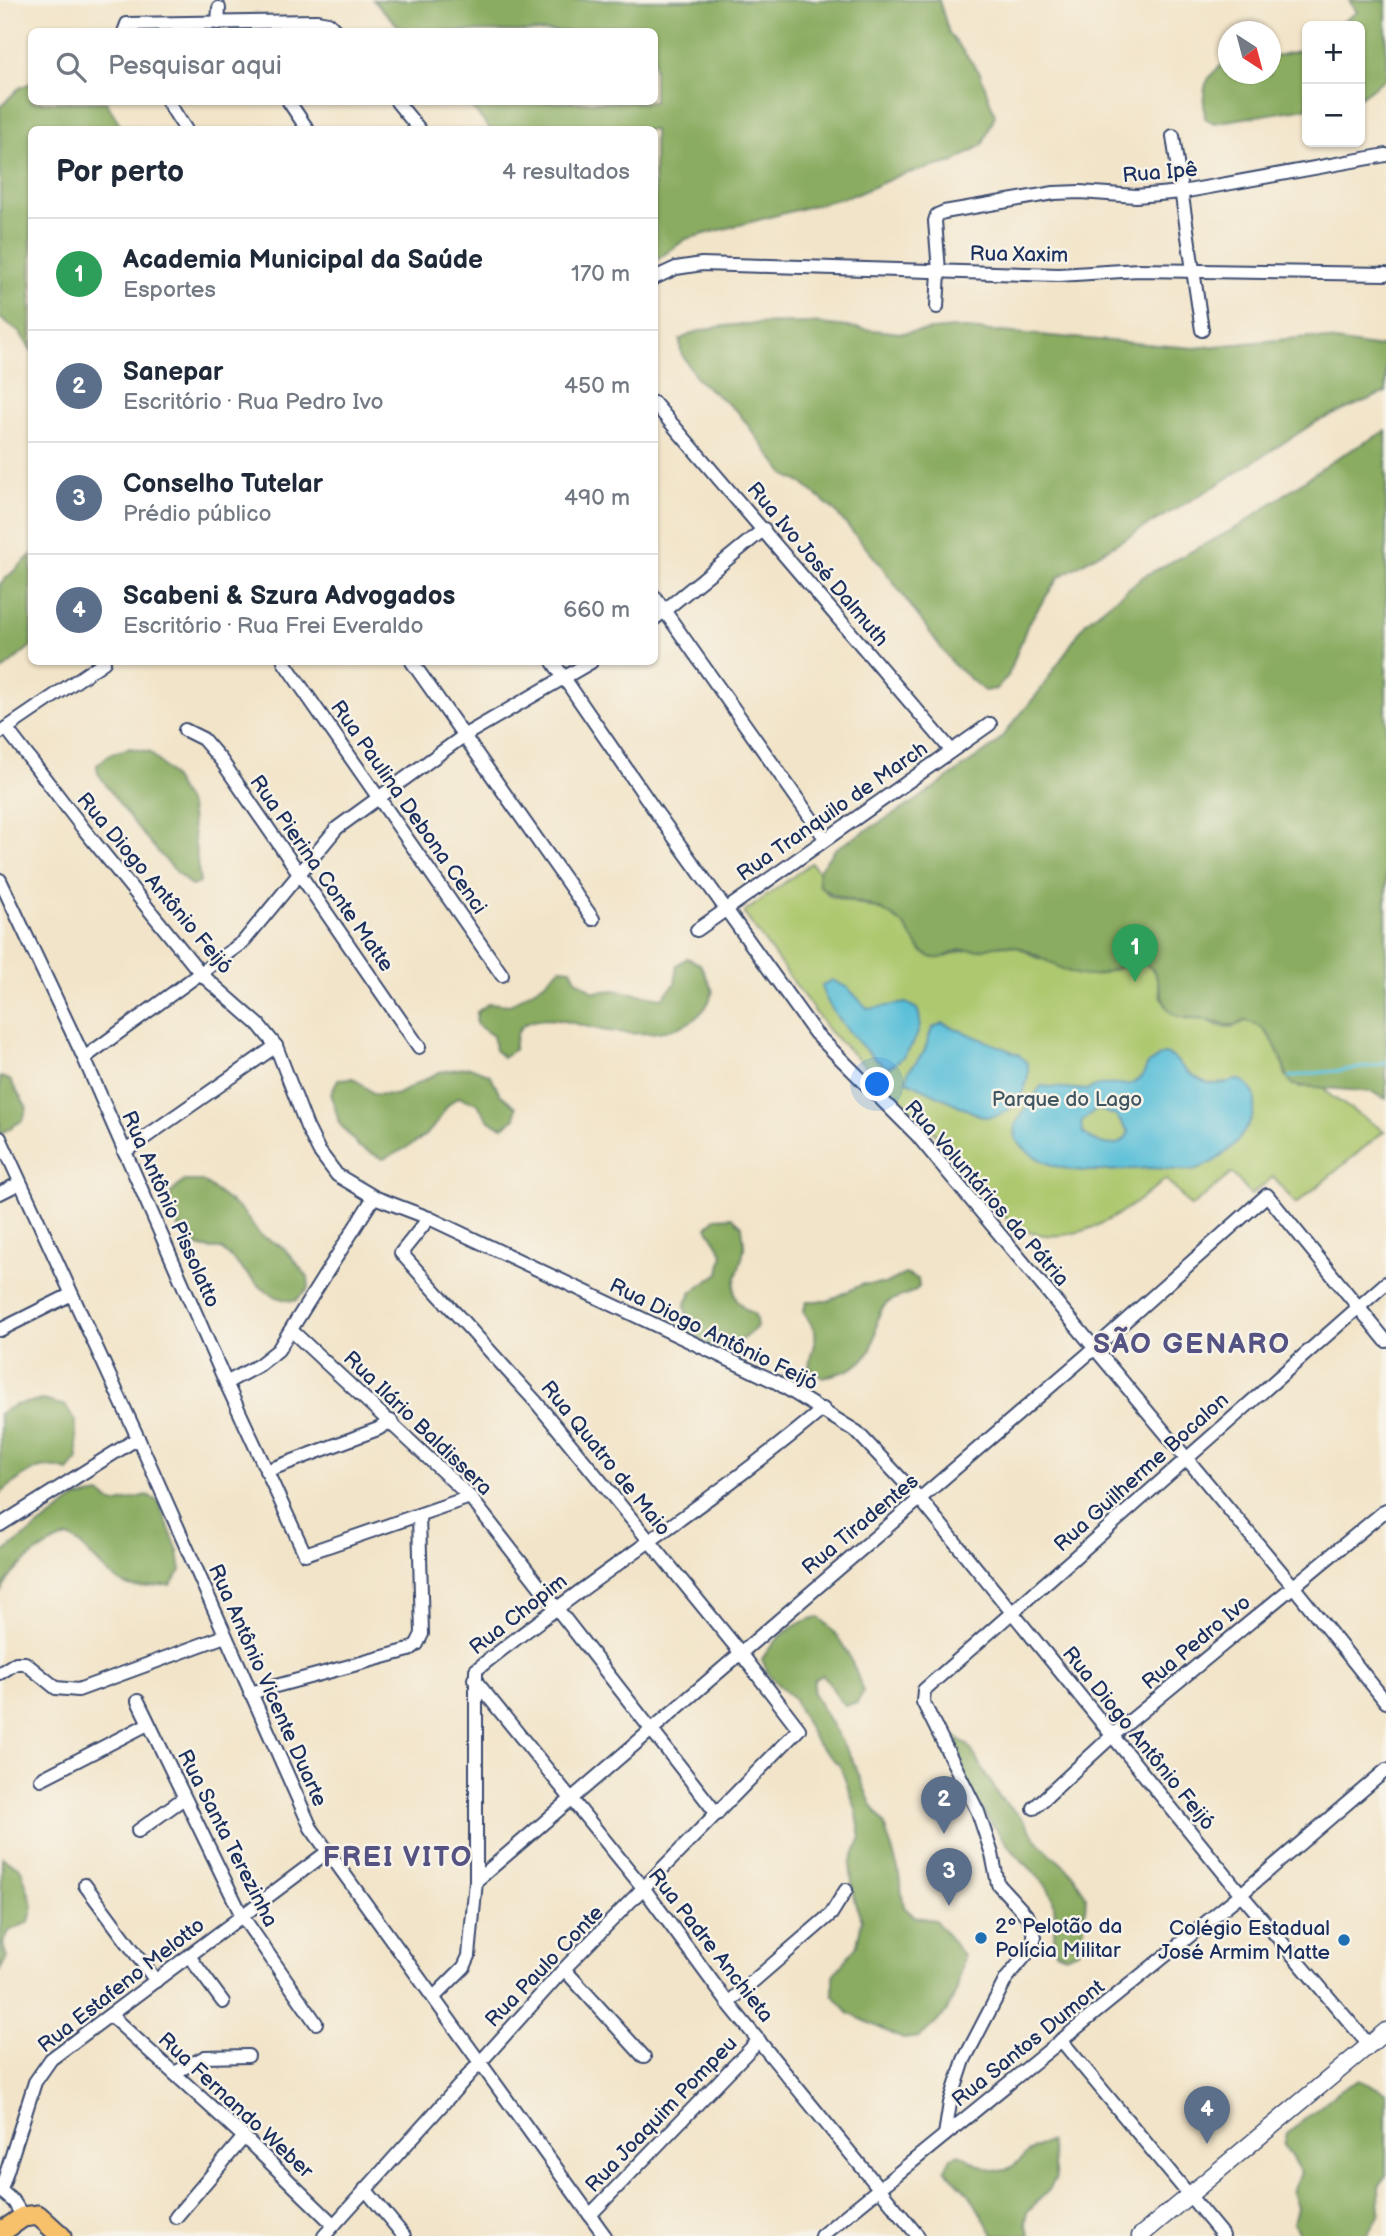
<!DOCTYPE html>
<html lang="pt">
<meta charset="utf-8">
<style>
:root{--surface:#fff;--page:#f6f6f7;--text:#1f2937;--muted:#747a83;--line:#e0e1e3;--accent:#111827}
body{margin:0;font-family:"Balsamiq Sans",sans-serif;background:var(--page);color:var(--text)}
.controls{position:absolute;right:21px;top:21px;display:grid;overflow:hidden;border-radius:10px;box-shadow:0 2px 5px #0004}
.controls button{width:63px;height:63px;display:grid;place-items:center;padding:0;border:0;border-bottom:2px solid var(--line);background:var(--surface);color:var(--text);font:35px sans-serif}
.compass{position:absolute;left:1218px;top:21px;width:63px;height:63px;border-radius:50%;background:var(--surface);box-shadow:0 2px 5px #0004;rotate:144deg}
.you{position:absolute;left:878px;top:1085px;width:24px;height:24px;margin:-18px;border:5px solid #fff;border-radius:50%;background:#1a73e8;box-shadow:0 0 0 10px #1a73e833}
.badge{display:grid;place-items:center;width:46px;height:46px;border-radius:50%;background:var(--accent);color:#fff;font-size:23px;font-weight:700}
.pin{position:absolute;translate:-50% -58px;filter:drop-shadow(0 2px 4px #0008)}
.pin::after{content:'';position:absolute;top:37px;width:24px;height:21px;background:inherit;clip-path:polygon(0 0,100% 0,50% 100%)}
.list{margin:0;padding:0;list-style:none}
h2{display:flex;justify-content:space-between;align-items:center;height:91px;margin:0;padding:0 28px;font-size:30px}
h2 small{font-size:23px;font-weight:400;color:var(--muted)}
.list li{display:grid;grid-template-columns:46px 1fr auto;gap:21px;align-items:center;box-sizing:border-box;height:112px;padding:0 28px;border-top:2px solid var(--line)}
.list b{display:block;font-size:26px;white-space:nowrap}
.list p{margin:0;font-size:23px;white-space:nowrap;color:var(--muted)}
.list em{font-size:23px;font-style:normal;color:var(--muted)}
.icon{flex:none;width:38px;height:38px;fill:none;stroke:currentColor;stroke-width:2;stroke-linecap:round;stroke-linejoin:round}
.map{position:relative;flex:none;width:1386px;height:2236px;overflow:hidden}
.search{position:absolute;background:var(--surface);box-shadow:0 2px 5px #0004;left:28px;top:28px;width:630px;height:77px;display:flex;align-items:center;gap:18px;box-sizing:border-box;padding:0 24px;border-radius:10px;color:var(--muted);font-size:26px}
.panel{position:absolute;background:var(--surface);box-shadow:0 2px 5px #0004;left:28px;top:126px;width:630px;height:539px;border-radius:10px}
.map>svg:first-child{display:block}
.green{fill:#adc86e;stroke:#647c66;stroke-width:2}
.forest{fill:#8aac61;stroke:#526e60;stroke-width:2}
.water{fill:#5abfd8;stroke:#3a779b;stroke-width:2;fill-rule:evenodd}
.lines{fill:none;stroke-linecap:round;stroke-linejoin:round}
.stream{stroke:#5abfd8;stroke-width:3.5}
.minor-casing{stroke:#3b4a6e;stroke-width:16}
.tertiary-casing{stroke:#3b4a6e;stroke-width:19}
.primary-casing{stroke:#3b4a6e;stroke-width:23}
.minor{stroke:#fff;stroke-width:12}
.tertiary{stroke:#fff;stroke-width:16}
.primary{stroke:#f7c06b;stroke-width:19}
.poi-dot{fill:#1f6fb2;stroke:#f7f3e8;stroke-width:2.5}
.labels{text-anchor:middle;stroke-width:5;stroke-linejoin:round;paint-order:stroke}
.street-label{font-size:21px;fill:#1b2f5e;stroke:#f7f3e8}
.park-label{font-size:21px;fill:#405562;stroke:#f7f3e8}
.poi-label{font-size:21px;fill:#1b2f5e;stroke:#f7f3e8;text-anchor:start}
.district-label{font-size:28px;font-weight:bold;letter-spacing:2px;fill:#545383;stroke:#f7f3e8}
</style>
<div class="map">
<svg width="1386" height="2236" viewBox="0 0 1386 2236">
<rect width="100%" height="100%" fill="#f7f3e8"/>
<filter id="ink" filterUnits="userSpaceOnUse"><feTurbulence type="fractalNoise" baseFrequency=".0143" numOctaves="2"/><feDisplacementMap in="SourceGraphic" scale="14" xChannelSelector="R" yChannelSelector="G"/><feConvolveMatrix kernelMatrix="1 2 1 2 8 2 1 2 1" color-interpolation-filters="sRGB"/></filter>
<filter id="wash" filterUnits="userSpaceOnUse"><feTurbulence type="fractalNoise" baseFrequency=".00686" numOctaves="4" result="noise"/><feDisplacementMap in="SourceGraphic" scale="28" xChannelSelector="R" yChannelSelector="G"/><feGaussianBlur stdDeviation="1.57" result="paint"/><feColorMatrix in="noise" values="0 0 0 0 0 0 0 0 0 0 0 0 0 0 0 0 0 1.4 0 .05"/><feComposite in="paint" operator="in"/></filter>
<g filter="url(#wash)">
<rect width="100%" height="100%" fill="#f2e4c8"/>
<!-- green -->
<path class="green" d="M811 863 818 871 819 885 830 896 884 911 904 925 919 948 947 957C959 950 1000 943 1014 946 1023 948 1030 955 1038 958 1059 965 1085 966 1107 970 1121 972 1133 956 1147 964 1159 971 1159 987 1161 998L1186 1019 1207 1020 1219 1026 1233 1027 1246 1020 1258 1023 1278 1047 1286 1076 1299 1087 1322 1086 1331 1096 1384 1131 1296 1204 1273 1177 1251 1195 1232 1173 1191 1207 1166 1179C1122 1215 1067 1257 1010 1223L933 1131 829 1031 745 915V912Z"/>
<!-- forest -->
<g class="forest">
<polygon points="373,0 939,0 949,33 980,73 995,115 983,144 954,162 900,175 857,194 686,239 655,261 654,130 490,129 467,102 654,102 654,32 403,31"/>
<polygon points="1349,0 1386,0 1386,78 1360,97 1360,26 1337,26 1357,12"/>
<path d="M1307 49V108L1214 123 1205 118C1203 90 1201 79 1226 62L1228 61V74H1270L1271 57Z"/>
<polygon points="31,83 32,102 106,102 123,129 32,130 31,350 20,333 0,318 0,107 19,88"/>
<path d="M811 323 901 333 954 328 1194 348 1309 337 1374 347 1386 345V392L1316 422 1217 485 1059 577 1028 624 1008 676 996 689 984 691 953 664 880 564 834 510 802 483 785 475 738 412 697 379 681 353 680 340C707 320 777 324 811 323Z"/>
<path d="M1386 431V1099L1372 1092 1292 1085C1278 1061 1278 1028 1246 1021 1228 1029 1224 1024 1206 1020 1196 1017 1186 1020 1175 1015 1154 1003 1166 965 1138 962 1123 961 1105 977 1088 976 1058 975 1029 943 1003 945 995 945 986 949 977 950 972 951 966 949 961 950 951 951 943 962 931 957 917 952 913 935 904 925 899 921 892 916 887 913 865 899 838 903 819 885L818 871 835 849 914 802 996 744 1039 692 1086 622 1144 576 1238 527 1338 457Z"/>
<polygon points="31,555 31,646 0,672 0,584"/>
<path d="M130 748 150 752 171 775 190 807 200 883 191 886C155 852 125 814 98 773L97 765 110 754Z"/>
<path d="M687 958 700 964 713 991C700 1037 643 1037 602 1030 580 1026 550 1013 527 1023 516 1028 515 1040 514 1050L503 1057 495 1050 493 1036 476 1024 477 1012 489 1003 510 1005 544 983 560 968 571 969 576 979 594 992 614 990 662 998 675 984 677 965Z"/>
<path d="M470 1067 490 1075 500 1094 516 1107 515 1118 503 1127 489 1121 477 1103 458 1097C443 1107 444 1114 434 1126 421 1142 401 1151 383 1159L359 1147 339 1123 331 1093 338 1079 353 1078 374 1094 396 1095 439 1072Z"/>
<polygon points="0,1077 10,1080 27,1108 23,1120 0,1134"/>
<path d="M184 1181H202L241 1210 260 1235 284 1248 308 1277 309 1288 295 1301C262 1300 246 1268 221 1249 185 1251 173 1227 169 1195Z"/>
<path d="M732 1217 742 1226C742 1233 745 1242 744 1248 741 1277 718 1294 755 1315L757 1327 728 1351 703 1343 690 1333 685 1305 692 1292 719 1273 723 1253 707 1227 715 1218Z"/>
<path d="M905 1274 918 1279 919 1287C910 1297 895 1295 885 1305 874 1316 878 1334 872 1347 863 1368 841 1374 821 1377L809 1367C812 1336 825 1341 803 1312L807 1301H828L863 1284H885Z"/>
<path d="M43 1400 66 1406 75 1421 78 1459 68 1471C36 1460 24 1475 0 1494V1413L15 1405Z"/>
<path d="M100 1494 115 1504 146 1495 158 1501 178 1551 181 1571 170 1585C159 1584 142 1589 132 1587 106 1581 89 1546 68 1537 41 1546 13 1567 0 1593V1555L77 1498Z"/>
<path d="M819 1617C841 1635 855 1665 863 1692L857 1703 845 1705C833 1696 833 1683 822 1675L814 1680 813 1693 853 1761 871 1804 884 1824 898 1869 904 1907 915 1917 935 1920 963 1955 957 1990 946 2013 920 2037 903 2039 848 2013 833 1994V1975L857 1945 862 1920 854 1901 850 1864 861 1838 856 1809 840 1766 817 1744 794 1700 769 1676 762 1659C775 1638 795 1621 819 1617Z"/>
<path d="M956 1737 968 1745 1001 1799 1020 1816 1041 1845 1073 1874 1086 1896 1083 1944 1078 1951 1065 1956 1056 1952C1050 1930 1061 1909 1048 1889 1040 1875 1025 1865 1015 1853 994 1829 952 1771 951 1740Z"/>
<polygon points="2,1857 21,1869 33,1906 29,1922 9,1931 3,1944 7,1958 0,1970"/>
<polygon points="1359,2080 1386,2092 1386,2177 1379,2186 1380,2214 1366,2236 1300,2236 1293,2222 1297,2208 1292,2192 1301,2173 1284,2145 1287,2134 1340,2090"/>
<path d="M1050 2142 1056 2177 1049 2190 1027 2212 1026 2224 1030 2236H994L970 2195 945 2169 951 2157 960 2154C1021 2194 1009 2151 1050 2142Z"/>
</g>
<!-- water -->
<g class="water">
<path d="M832 980 848 988 868 1009 906 1003 917 1009C927 1029 907 1060 888 1067 871 1061 821 1003 822 986Z"/>
<path d="M942 1023 1018 1054 1027 1063C1034 1088 1008 1123 981 1116L907 1081 908 1072 924 1052 932 1028Z"/>
<path d="M1163 1054C1175 1054 1180 1067 1189 1073 1196 1078 1205 1084 1214 1084 1235 1084 1240 1069 1255 1096 1257 1125 1227 1159 1199 1168 1185 1173 1166 1168 1151 1168 1101 1170 1053 1182 1016 1140L1015 1125 1041 1086 1087 1090 1099 1085 1131 1084 1142 1077 1148 1064ZM1097 1109 1116 1116 1129 1132C1120 1153 1097 1144 1083 1133L1081 1122Z"/>
</g>
<g class="lines">
<!-- stream -->
<path class="stream" d="M1290 1077C1322 1070 1354 1072 1386 1063"/>
</g>
</g>
<g filter="url(#ink)">
<g class="lines">
<!-- minor casing -->
<g class="minor-casing">
<g id="minor">
<polyline points="218,23 219,8"/>
<polyline points="124,32 127,24 317,21 328,23 337,32"/>
<polyline points="168,102 186,130"/>
<polyline points="289,102 308,130"/>
<polyline points="397,102 420,130"/>
<polyline points="1173,136 1202,330"/>
<polyline points="654,278 676,268 702,264 1059,275 1138,270 1386,274"/>
<polyline points="937,307 939,271 935,221 937,215 944,212 1054,193 1080,192 1136,196 1182,192 1386,155"/>
<polyline points="654,403 951,750"/>
<polyline points="654,596 825,838"/>
<polyline points="654,619 764,529"/>
<polyline points="284,662 502,975"/>
<polyline points="412,662 593,919"/>
<polyline points="553,662 656,812 815,1033 916,1134 1293,1586 1386,1702"/>
<polyline points="6,728 82,827 202,975 259,1025 276,1046 307,1127 319,1151 337,1175 374,1197 429,1218 776,1382 857,1432 920,1499 1241,1894 1369,2045"/>
<polyline points="185,730 203,739 221,760 419,1047"/>
<polyline points="1,732 104,662"/>
<polyline points="0,880 84,1058 226,1383 305,1554 470,1497"/>
<polyline points="697,930 990,724"/>
<polyline points="84,1058 243,942 337,828 465,735 591,662"/>
<polyline points="0,1138 138,1438 311,1828 605,2236"/>
<polyline points="124,1152 276,1046"/>
<polyline points="0,1193 20,1183"/>
<polyline points="0,1330 70,1295"/>
<polyline points="292,1331 470,1497 717,1814"/>
<polyline points="226,1383 259,1365 278,1350 374,1197"/>
<polyline points="266,1471 378,1429 391,1421"/>
<polyline points="0,1525 138,1438"/>
<polyline points="0,1673 16,1663 25,1663 56,1688 78,1690 225,1636"/>
<polyline points="474,1679 645,1890 728,2003 918,2236"/>
<polyline points="250,1693 409,1650 417,1644 422,1634 419,1515"/>
<polyline points="138,1701 242,1916 316,2023"/>
<polyline points="41,1779 148,1724"/>
<polyline points="1034,1808 1112,1736 1386,1510"/>
<polyline points="138,1831 184,1798"/>
<polyline points="476,1881 1095,1348 1267,1195 1386,1341"/>
<polyline points="85,1885 156,1981"/>
<polyline points="189,1956 223,2002"/>
<polyline points="564,1969 644,2057"/>
<path d="M434 1997 464 1967 469 1956 476 1881V1670C589 1579 712 1503 823 1409"/>
<polyline points="728,2003 831,1914 846,1890"/>
<polyline points="110,2015 244,2137 334,2225"/>
<polyline points="1061,2040 1223,2236"/>
<polyline points="174,2073 205,2057 248,2056"/>
<polyline points="945,2135 950,2103 964,2060 1006,1979 1031,1949 1035,1937 1028,1917 998,1884 992,1854 978,1812 923,1702 924,1690 1386,1283"/>
<polyline points="365,2189 404,2236"/>
<polyline points="0,2190 14,2202 23,2217"/>
<polyline points="1,2190 35,2082 51,2059 326,1853"/>
<polyline points="590,2215 759,2040"/>
<polyline points="176,2217 244,2137"/>
<polyline points="324,2236 564,1969 799,1729 740,1652 536,1402 401,1253 429,1218"/>
<polyline points="821,2236 1241,1894 1386,1770"/>
</g>
</g>
<!-- tertiary casing -->
<g class="tertiary-casing">
<polyline id="tertiary" points="1140,2236 1386,2031"/>
</g>
<!-- primary casing -->
<g class="primary-casing">
<polyline id="primary" points="0,2233 23,2217 38,2215 61,2236"/>
</g>
<!-- minor -->
<use href="#minor" class="minor"/>
<!-- tertiary -->
<use href="#tertiary" class="tertiary"/>
<!-- primary -->
<use href="#primary" class="primary"/>
</g>
</g>
<!-- markers -->
<g class="poi-dot">
<circle cx="981" cy="1938" r="7"/>
<circle cx="1344" cy="1940" r="7"/>
</g>
<g class="labels">
<!-- street labels -->
<g class="street-label">
<text transform="translate(1160 172) rotate(-5)" y="7">Rua Ipê</text>
<text transform="translate(1019 254) rotate(1)" y="7">Rua Xaxim</text>
<text transform="translate(818 564) rotate(50)" y="7">Rua Ivo José Dalmuth</text>
<text transform="translate(409 807) rotate(55)" y="7">Rua Paulina Debona Cenci</text>
<text transform="translate(832 811) rotate(-35)" y="7">Rua Tranquilo de March</text>
<text transform="translate(322 873) rotate(55)" y="7">Rua Pierina Conte Matte</text>
<text transform="translate(155 883) rotate(50)" y="7">Rua Diogo Antônio Feijó</text>
<text transform="translate(987 1193) rotate(49)" y="7">Rua Voluntários da Pátria</text>
<text transform="translate(171 1209) rotate(66)" y="7">Rua Antônio Pissolatto</text>
<text transform="translate(714 1334) rotate(26)" y="7">Rua Diogo Antônio Feijó</text>
<text transform="translate(418 1423) rotate(44)" y="7">Rua Ilário Baldissera</text>
<text transform="translate(606 1458) rotate(51)" y="7">Rua Quatro de Maio</text>
<text transform="translate(1141 1472) rotate(-42)" y="7">Rua Guilherme Bocalon</text>
<text transform="translate(860 1524) rotate(-40)" y="7">Rua Tiradentes</text>
<text transform="translate(518 1614) rotate(-38)" y="7">Rua Chopim</text>
<text transform="translate(1196 1642) rotate(-40)" y="7">Rua Pedro Ivo</text>
<text transform="translate(268 1685) rotate(66)" y="7">Rua Antônio Vicente Duarte</text>
<text transform="translate(1139 1738) rotate(51)" y="7">Rua Diogo Antônio Feijó</text>
<text transform="translate(228 1838) rotate(63)" y="7">Rua Santa Terezinha</text>
<text transform="translate(711 1945) rotate(52)" y="7">Rua Padre Anchieta</text>
<text transform="translate(544 1966) rotate(-46)" y="7">Rua Paulo Conte</text>
<text transform="translate(121 1985) rotate(-38)" y="7">Rua Estafeno Melotto</text>
<text transform="translate(1028 2043) rotate(-39)" y="7">Rua Santos Dumont</text>
<text transform="translate(236 2105) rotate(43)" y="7">Rua Fernando Weber</text>
<text transform="translate(661 2114) rotate(-46)" y="7">Rua Joaquim Pompeu</text>
</g>
<!-- park labels -->
<g class="park-label">
<text x="1067" y="1106">Parque do Lago</text>
</g>
<!-- poi labels -->
<g class="poi-label">
<text x="995" y="1933">2º Pelotão da<tspan x="995" dy="24">Polícia Militar</tspan></text>
<text x="1330" y="1935" text-anchor="end">Colégio Estadual<tspan x="1330" dy="24">José Armim Matte</tspan></text>
</g>
<!-- district labels -->
<g class="district-label">
<text x="1192" y="1353">SÃO GENARO</text>
<text x="398" y="1866">FREI VITO</text>
</g>
</g>
</svg>
<div class="controls">
<button>+</button>
<button>−</button>
</div>
<svg class="compass" viewBox="-18 -18 36 36"><path d="M0-13l5 13h-10z" fill="#e53935"/><path d="M0 13l5-13h-10z" fill="#747a83"/></svg>
<div class="you"></div>
<div class="pin badge" style="left:1135px;top:982px;background:#2e9e5b">1</div>
<div class="pin badge" style="left:944px;top:1834px;background:#5c6f8a">2</div>
<div class="pin badge" style="left:949px;top:1906px;background:#5c6f8a">3</div>
<div class="pin badge" style="left:1207px;top:2144px;background:#5c6f8a">4</div>
<div class="search"><svg class="icon" aria-label="search" viewBox="0 0 24 24"><circle cx="10" cy="10" r="6"/><path d="M15 15l6 6"/></svg>Pesquisar aqui</div>
<section class="panel">
<h2>Por perto<small>4 resultados</small></h2>
<ul class="list">
<li><span class="badge" style="background:#2e9e5b">1</span><div><b>Academia Municipal da Saúde</b><p>Esportes</p></div><em>170 m</em></li>
<li><span class="badge" style="background:#5c6f8a">2</span><div><b>Sanepar</b><p>Escritório · Rua Pedro Ivo</p></div><em>450 m</em></li>
<li><span class="badge" style="background:#5c6f8a">3</span><div><b>Conselho Tutelar</b><p>Prédio público</p></div><em>490 m</em></li>
<li><span class="badge" style="background:#5c6f8a">4</span><div><b>Scabeni &amp; Szura Advogados</b><p>Escritório · Rua Frei Everaldo</p></div><em>660 m</em></li>
</ul>
</section>
</div>
